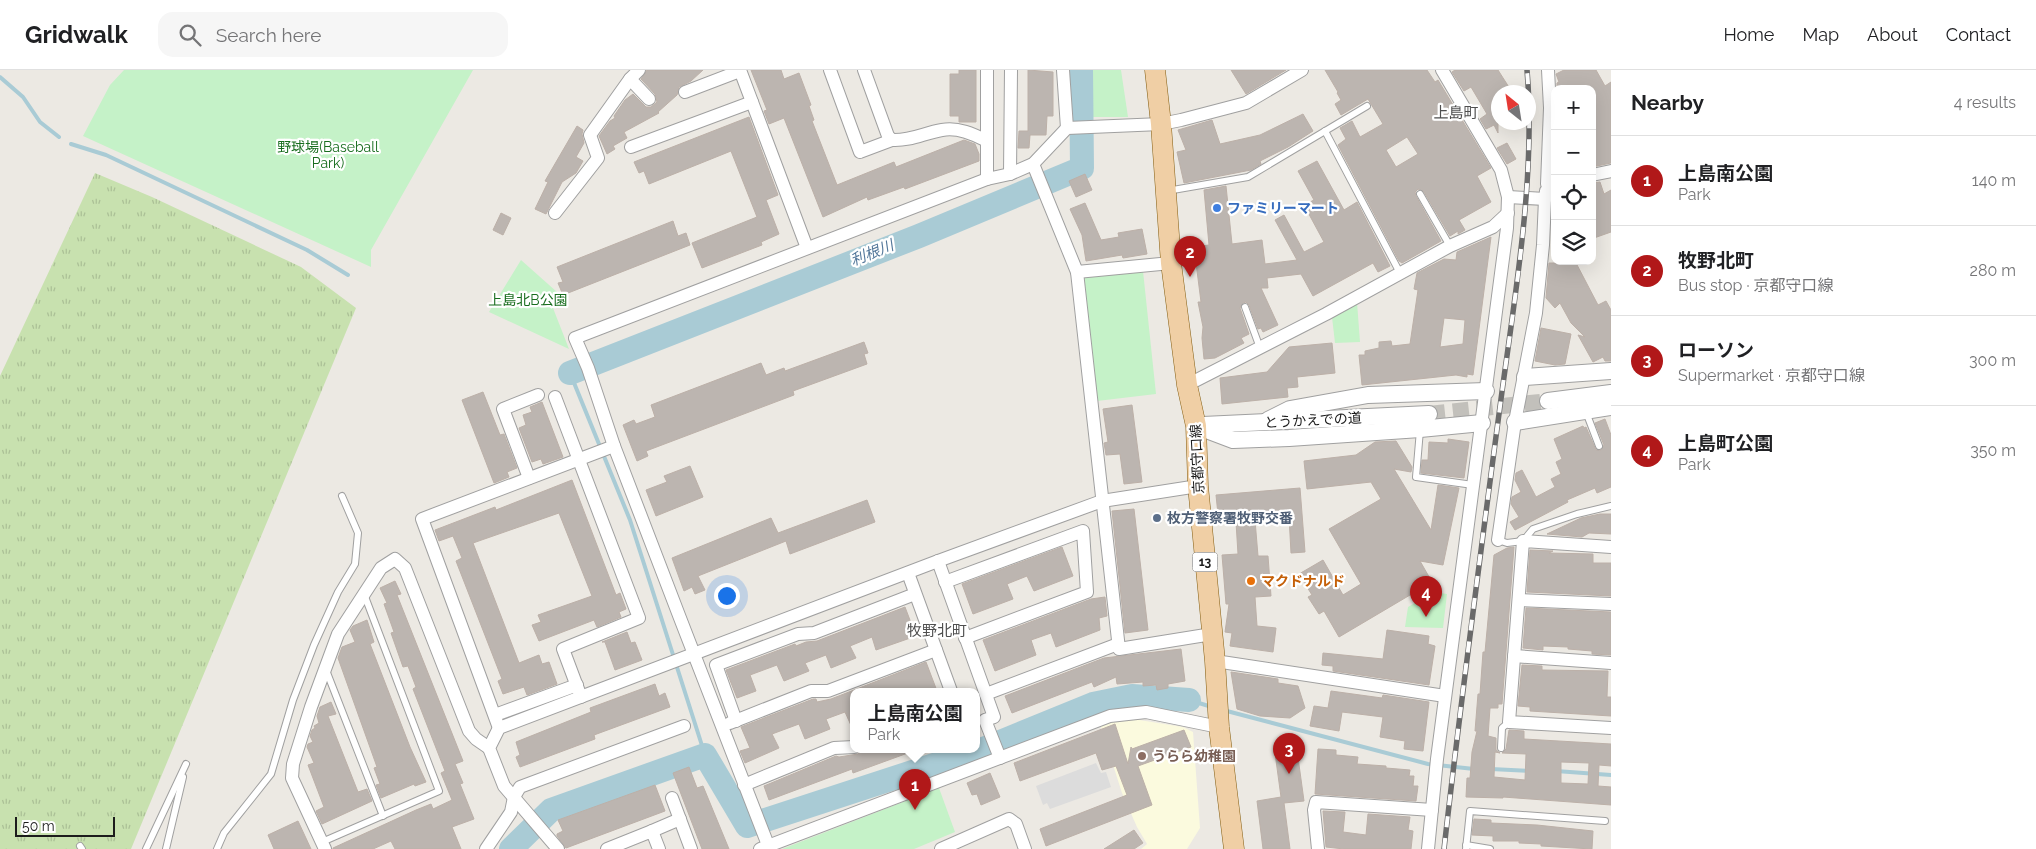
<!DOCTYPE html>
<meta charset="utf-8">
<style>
:root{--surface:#fff;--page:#f6f6f6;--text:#202124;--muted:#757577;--line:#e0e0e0;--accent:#b11819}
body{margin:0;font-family:Raleway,"Noto Sans JP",sans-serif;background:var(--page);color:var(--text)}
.controls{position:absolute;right:15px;top:15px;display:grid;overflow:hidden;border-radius:10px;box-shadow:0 5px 20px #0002}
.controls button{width:45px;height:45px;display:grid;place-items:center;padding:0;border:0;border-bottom:1px solid var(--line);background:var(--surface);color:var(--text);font:25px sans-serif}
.compass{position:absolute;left:1491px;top:15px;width:45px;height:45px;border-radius:50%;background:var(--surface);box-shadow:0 5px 20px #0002;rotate:330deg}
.scale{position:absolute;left:15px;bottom:12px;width:100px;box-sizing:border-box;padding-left:5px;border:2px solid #1c1c1c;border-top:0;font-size:14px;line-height:18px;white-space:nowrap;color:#1c1c1c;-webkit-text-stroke:4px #fff;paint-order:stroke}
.you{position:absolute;left:726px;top:525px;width:18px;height:18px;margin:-12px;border:4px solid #fff;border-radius:50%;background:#1a73e8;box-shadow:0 0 0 8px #1a73e833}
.badge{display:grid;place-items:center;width:32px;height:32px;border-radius:50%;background:var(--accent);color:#fff;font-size:16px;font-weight:700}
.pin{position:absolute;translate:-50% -41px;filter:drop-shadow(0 1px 2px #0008)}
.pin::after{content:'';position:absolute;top:26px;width:18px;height:15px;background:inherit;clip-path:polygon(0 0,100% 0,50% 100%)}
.popup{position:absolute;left:850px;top:618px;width:130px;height:65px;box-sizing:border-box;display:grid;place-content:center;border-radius:10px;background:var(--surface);filter:drop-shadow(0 1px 4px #0005);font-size:16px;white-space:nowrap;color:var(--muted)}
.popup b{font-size:19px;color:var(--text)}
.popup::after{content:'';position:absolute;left:50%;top:100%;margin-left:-10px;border:10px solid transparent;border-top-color:var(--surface)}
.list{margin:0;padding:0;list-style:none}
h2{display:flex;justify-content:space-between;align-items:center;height:65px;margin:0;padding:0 20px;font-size:21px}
h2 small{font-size:16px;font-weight:400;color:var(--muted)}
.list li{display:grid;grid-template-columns:32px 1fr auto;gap:15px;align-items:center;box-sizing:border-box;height:90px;padding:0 20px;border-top:1px solid var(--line)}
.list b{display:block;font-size:19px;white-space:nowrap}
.list p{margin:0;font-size:16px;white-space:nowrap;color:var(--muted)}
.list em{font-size:16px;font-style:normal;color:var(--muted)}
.icon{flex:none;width:28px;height:28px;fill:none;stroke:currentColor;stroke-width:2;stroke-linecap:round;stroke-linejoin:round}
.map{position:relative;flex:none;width:1611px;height:779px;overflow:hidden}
header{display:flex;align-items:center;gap:30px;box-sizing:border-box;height:70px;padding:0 25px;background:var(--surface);border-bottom:1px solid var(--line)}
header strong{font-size:24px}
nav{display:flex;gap:28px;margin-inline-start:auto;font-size:18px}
.search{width:350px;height:45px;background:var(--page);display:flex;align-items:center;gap:12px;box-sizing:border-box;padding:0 18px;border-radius:15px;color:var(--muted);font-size:19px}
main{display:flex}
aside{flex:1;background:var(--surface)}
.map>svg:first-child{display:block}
.education{fill:#fbfade}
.grass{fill:url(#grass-tufts)}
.park{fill:#c5f2c8}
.parking{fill:#dcdcdc}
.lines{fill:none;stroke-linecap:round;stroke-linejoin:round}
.stream{stroke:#a9cbd5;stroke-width:4}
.river{stroke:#a9cbd5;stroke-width:24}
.building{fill:#bcb5b0;stroke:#bcb0a8;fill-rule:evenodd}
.tertiary-tunnel{stroke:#c2c0bb;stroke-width:16;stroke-dasharray:16 8;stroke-linecap:butt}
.service-casing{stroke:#a0a0a0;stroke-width:8}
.minor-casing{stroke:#a0a0a0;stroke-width:14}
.tertiary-casing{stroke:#a0a0a0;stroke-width:18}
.primary-casing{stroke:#835d11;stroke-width:21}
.service{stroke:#fff;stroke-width:6}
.minor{stroke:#fff;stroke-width:12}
.tertiary{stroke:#fff;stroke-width:16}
.primary{stroke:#f0cfa5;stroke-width:20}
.rail-casing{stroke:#6a6a6a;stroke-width:5.5}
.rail{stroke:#fff;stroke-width:4;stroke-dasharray:11;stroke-linecap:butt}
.shop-dot{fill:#3f7fe0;stroke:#fff;stroke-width:2}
.service-dot{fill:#5c6f8a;stroke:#fff;stroke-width:2}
.food-dot{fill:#e8710a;stroke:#fff;stroke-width:2}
.education-dot{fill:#8d6e63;stroke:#fff;stroke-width:2}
.labels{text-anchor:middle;stroke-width:4.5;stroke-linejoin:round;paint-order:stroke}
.shield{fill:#fff;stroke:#606060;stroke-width:1}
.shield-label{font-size:12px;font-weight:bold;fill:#1c1c1c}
.park-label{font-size:14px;fill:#186d1e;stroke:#fff}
.shop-label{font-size:14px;font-weight:bold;fill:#366cbe;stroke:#fff;text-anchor:start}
.street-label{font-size:14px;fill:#1c1c1c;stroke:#fff}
.service-label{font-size:14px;font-weight:bold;fill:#4e5e75;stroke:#fff;text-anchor:start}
.food-label{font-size:14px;font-weight:bold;fill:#c56008;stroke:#fff;text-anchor:start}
.education-label{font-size:14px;font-weight:bold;fill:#785e54;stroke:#fff;text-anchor:start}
.neighbourhood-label{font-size:15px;fill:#4f4f4f;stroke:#fff}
.water-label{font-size:15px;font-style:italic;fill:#527699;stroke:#fff}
</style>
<header>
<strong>Gridwalk</strong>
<div class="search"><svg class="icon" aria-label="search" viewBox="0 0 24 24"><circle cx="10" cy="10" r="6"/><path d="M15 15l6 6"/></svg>Search here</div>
<nav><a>Home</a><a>Map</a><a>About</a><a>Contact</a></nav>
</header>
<main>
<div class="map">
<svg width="1611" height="779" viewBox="0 0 1611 779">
<defs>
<pattern id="grass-tufts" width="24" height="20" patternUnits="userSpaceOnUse" patternTransform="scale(1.25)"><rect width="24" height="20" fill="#c8e1af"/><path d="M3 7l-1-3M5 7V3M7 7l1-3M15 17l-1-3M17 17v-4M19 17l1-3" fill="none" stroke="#abc096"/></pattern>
</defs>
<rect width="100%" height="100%" fill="#ece9e3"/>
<!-- education -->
<polygon class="education" points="1127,648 1183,657 1193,662 1200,758 1187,779 1141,779 1147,774 1137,757 1122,723 1100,654"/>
<!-- grass -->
<polygon class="grass" points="95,103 152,127 301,197 356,238 131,779 0,779 0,306"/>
<!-- park -->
<g class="park">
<polygon points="124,0 473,0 371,180 371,197 83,66 110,15"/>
<polygon points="1087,0 1121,0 1128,47 1088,47"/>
<polygon points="521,190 557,222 562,234 553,238 569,279 489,242"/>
<polygon points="1143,201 1156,324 1097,331 1083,207"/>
<polygon points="1357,232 1360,272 1335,273 1332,247"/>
<polygon points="1434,522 1447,524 1443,558 1405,557 1408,537"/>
<polygon points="939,718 955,762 914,779 782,779"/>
</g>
<!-- parking -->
<polygon class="parking" points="1096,693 1101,703 1106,702 1111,717 1050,739 1047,733 1043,735 1036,716"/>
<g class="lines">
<!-- stream -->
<g class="stream">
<polyline points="0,7 23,27 40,52 59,67"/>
<polyline points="71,74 106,85 307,180 348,205"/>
<polyline points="570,303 630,450 705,685"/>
<polyline points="1189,630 1212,637"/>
<polyline points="1223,640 1428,694 1474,699"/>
<polyline points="1491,699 1529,701"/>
<polyline points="1556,701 1611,705"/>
</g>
<!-- river -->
<g class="river">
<polyline points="570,303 919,166 1082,98 1081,0"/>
<polyline points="511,779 551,740 705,685 747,756 983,679 1093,634 1132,626 1189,630"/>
</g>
</g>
<!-- building -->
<g class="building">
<polygon points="647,0 703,0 691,11 679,17 677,25 658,42 659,43 624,62 627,68 613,76 615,79 607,84 599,66 610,51 615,48 614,46 625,30 633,24 646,37 651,37 657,32 655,24 641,9"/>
<polygon points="751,0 781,0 784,9 799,3 811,35 809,36 814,50 812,51 837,115 894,92 896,97 964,70 975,74 979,84 979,91 905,119 904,117 868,130 867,127 823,147 784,48 769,54 764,41 767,40"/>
<polygon points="959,0 976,0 976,52 959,52 959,46 950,46 950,4 959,4"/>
<polygon points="1028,0 1053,2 1053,46 1047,46 1046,65 1030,65 1029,78 1018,78 1019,61 1028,61"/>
<polygon points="1231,0 1286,0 1246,24"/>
<path d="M1325 0H1427L1435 12 1438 10 1491 98 1477 106 1491 132 1459 150 1465 160 1458 164V161L1450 166 1424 122 1418 119 1415 122 1416 126 1441 171 1402 193 1399 191 1338 75 1346 69 1340 58 1352 51 1360 67 1383 54 1368 29 1341 45 1335 34 1341 30 1337 23 1338 22ZM1407 67 1418 84 1396 97 1386 80Z"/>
<polygon points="1455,0 1498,0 1512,22 1498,22 1498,63 1494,55 1486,59 1480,49 1487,44 1471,17 1464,21 1452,2"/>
<polygon points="1564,0 1596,0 1605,16 1611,12 1611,93 1592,97 1592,19 1557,19 1557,13 1559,12 1556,4"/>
<polygon points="1303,44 1313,61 1288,77 1260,91 1261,94 1251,100 1184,113 1177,82 1186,80 1178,60 1212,50 1220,74 1260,65"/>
<polygon points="749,47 778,125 766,130 779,164 761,172 762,175 702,198 692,173 757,147 731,81 649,114 644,101 639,103 634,92"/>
<polygon points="577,56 583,60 582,64 584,73 576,87 583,91 576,103 562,112 546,144 535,139 548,112 545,111"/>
<polygon points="1507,73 1516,89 1507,94 1497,78"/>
<polygon points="1317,91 1344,140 1357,132 1390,196 1378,202 1373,193 1313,226 1301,204 1267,208 1268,218 1261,218 1278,255 1263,262 1261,258 1258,259 1249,235 1246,232 1243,233 1240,238 1249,264 1241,268 1244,273 1215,288 1204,289 1202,268 1203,257 1198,232 1201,232 1194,177 1209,175 1204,120 1226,116 1232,174 1262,170 1265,194 1297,190 1275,150 1284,145 1304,182 1324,172 1304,135 1314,130 1298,101"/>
<polygon points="1085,104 1092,120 1076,127 1069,111"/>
<polygon points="1600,112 1604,124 1611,120 1611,162 1594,168 1592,161 1592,113"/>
<polygon points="1085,133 1101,170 1119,167 1118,163 1142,159 1147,184 1123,188 1122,185 1086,191 1082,165 1070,139"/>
<polygon points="501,143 511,148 503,165 493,160"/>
<polygon points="673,151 678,166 686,163 690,175 563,225 558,213 563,212 557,197"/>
<path d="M1491 167 1473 305 1467 304V307L1456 305 1362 315 1359 285H1365V281L1379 278V272L1391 271 1392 276 1410 274 1418 220 1414 219 1417 203 1444 189 1456 190 1457 182ZM1444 248 1465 250 1463 274 1440 277Z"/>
<polygon points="1560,191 1575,191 1598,235 1606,231 1611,240 1611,291 1605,291 1603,287 1593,292 1578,265 1585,267 1571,253 1560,233 1555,238 1546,228 1549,193 1561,193"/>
<polygon points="1541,258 1571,264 1565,294 1555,295 1535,291"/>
<polygon points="864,272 868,283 864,284 867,294 793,321 794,325 646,381 648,386 637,391 623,355 634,350 636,354 655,347 651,335 761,293 766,305 784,298 785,301"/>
<polygon points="1332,273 1335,303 1297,307 1298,317 1287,318 1288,327 1222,334 1220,308 1267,302 1289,277"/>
<polygon points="483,322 500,365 504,364 517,398 507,402 509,407 494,413 462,330"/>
<polygon points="542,332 563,387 543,394 541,389 532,392 519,358 526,355 523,345 532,342 530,337"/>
<polygon points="1132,335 1142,412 1124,414 1120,384 1106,385 1104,373 1108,372 1103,339"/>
<polygon points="1605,349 1611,365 1611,417 1597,423 1595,418 1567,430 1568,432 1515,460 1510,452 1519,447 1511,434 1512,427 1521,422 1515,410 1516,403 1522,400 1536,427 1555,417 1551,409 1561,404 1556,392 1562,389 1554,369 1583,356 1584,358 1586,357 1596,380 1601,380 1604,375 1595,353"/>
<polygon points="1448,369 1469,372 1464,408 1421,403 1422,390 1428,390 1429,372 1448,373"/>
<polygon points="1396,371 1412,397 1411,402 1394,399 1431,460 1438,415 1459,418 1443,495 1420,491 1432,512 1339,567 1324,541 1319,544 1308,527 1312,525 1299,504 1323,490 1343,525 1361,514 1329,459 1381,429 1371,412 1307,419 1304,391 1356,385 1375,372"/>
<polygon points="690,396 703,427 656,446 646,420 667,412 664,406"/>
<polygon points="572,410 616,525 620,523 626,539 619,542 621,547 597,557 594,550 539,571 532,555 541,552 538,545 592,526 559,443 473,473 519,593 539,585 542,594 549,592 557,614 527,625 524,617 503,624 498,611 502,609 456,491 462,488 453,466 439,471 435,460 495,437 496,440"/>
<polygon points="1300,418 1305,482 1291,483 1289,446 1255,450 1258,486 1268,486 1271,526 1255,527 1257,556 1276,558 1273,582 1230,576 1232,563 1225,562 1229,534 1226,534 1222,485 1238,484 1236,452 1219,454 1216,425"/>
<polygon points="867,430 875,452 790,484 786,471 698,506 705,520 695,524 692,517 684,521 672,488 771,448 778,463"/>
<polygon points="1134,439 1148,560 1125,563 1112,441"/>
<polygon points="1600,444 1611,444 1611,464 1589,463 1582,467 1547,464 1581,448"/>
<polygon points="1062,477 1073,506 1034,521 1027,506 1007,514 1013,529 973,544 962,514"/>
<path d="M1514 477 1502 634H1498V638H1490L1488 666 1496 668V680L1500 683 1495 682 1494 707 1525 710 1526 684 1502 683 1506 679 1509 660 1524 661V669L1611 674V696L1599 695 1598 716 1611 717V735L1503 727V728L1466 727 1467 708H1470L1472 682 1477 661H1475L1478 624H1480L1483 582H1485L1494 485 1507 478ZM1561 692 1589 693 1588 714 1561 713Z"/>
<polygon points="1530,480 1553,481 1549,483 1593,484 1593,493 1611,493 1611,526 1527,522"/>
<polygon points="395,511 401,524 397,525 463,691 455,694 463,713 460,714 474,749 452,757 461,779 395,779 391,771 373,779 333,779 333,778 416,740 431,734 433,739 452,730 441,703 445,701 413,619 416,617 408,596 403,597 391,563 394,562 384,534 387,533 380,518"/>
<polygon points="1105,527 1107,546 1099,548 1100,560 1056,577 1051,563 1031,570 1036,585 995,601 983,570 1091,529"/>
<polygon points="905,537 916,566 876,580 872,567 850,576 856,588 831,598 826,585 805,593 809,601 784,611 777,595 750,605 756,621 737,628 726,600 795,574 796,576 806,572 817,571"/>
<polygon points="1526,538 1611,542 1611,585 1592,584 1592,581 1568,579 1568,577 1543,576 1543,580 1523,578"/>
<polygon points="367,550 374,572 370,574 410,677 426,712 415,716 414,714 381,728 376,715 380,714 374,698 377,697 338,588 342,577 355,572 350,560 353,556"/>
<polygon points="1387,560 1429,566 1428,574 1435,576 1429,615 1333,601 1333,596 1322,595 1323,583 1383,589"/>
<polygon points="627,562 631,573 635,572 642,590 615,600 605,572 602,572"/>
<polygon points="1181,579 1185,611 1168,614 1168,618 1157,620 1156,615 1143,616 1143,612 1117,614 1116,607 1094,617 1092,612 1012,643 1005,626 1104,588"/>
<polygon points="926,592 937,621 854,621 854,662 845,642 826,649 830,659 805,669 799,654 772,664 779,678 745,693 740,681 750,678 741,657 813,629 816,629 817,632 831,629"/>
<polygon points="1522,595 1542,596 1542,600 1608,601 1607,627 1611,627 1611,646 1530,641 1530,637 1518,636"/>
<polygon points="1231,602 1278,609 1278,613 1298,616 1305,638 1290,648 1260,646 1237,639"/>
<polygon points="655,614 659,626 665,623 670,637 594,665 595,669 520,697 516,687 520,685 516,672 591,642 590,638"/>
<polygon points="1331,621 1382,628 1383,625 1429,632 1423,681 1404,679 1405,671 1380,667 1383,647 1342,642 1339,661 1310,656 1314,636 1328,638"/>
<polygon points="331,632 336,644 328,646 358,722 367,719 372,731 322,754 316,741 324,737 308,695 314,693 307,677 308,674 313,672 310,666 312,660 315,658 314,656 319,653 317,646 320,637"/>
<polygon points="1115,654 1128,694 1131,677 1132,679 1184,660 1191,677 1138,696 1152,735 1046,776 1040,759 1127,725 1116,696 1102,700 1096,683 1020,711 1014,693"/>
<polygon points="862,679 916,680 853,703 852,699 769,730 764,716 836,686 839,687 858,684"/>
<polygon points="1318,679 1336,680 1336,685 1358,687 1357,694 1386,696 1386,698 1410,700 1409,706 1414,706 1413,716 1418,716 1416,731 1315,724"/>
<polygon points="1297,680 1304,731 1284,733 1290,779 1263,779 1257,731 1281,727 1275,683"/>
<polygon points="689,697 697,718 703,716 729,779 702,779 673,703"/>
<polygon points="990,703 1000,727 981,735 977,724 972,725 967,713"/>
<polygon points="655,715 665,741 566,778 557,766 557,764 563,761 558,750"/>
<polygon points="1323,741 1345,742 1343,762 1366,765 1368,744 1410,747 1408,760 1413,761 1411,779 1344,779 1326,777"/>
<polygon points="1474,749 1491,750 1491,753 1537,755 1593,761 1592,779 1541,776 1541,774 1519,773 1519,771 1493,771 1493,766 1472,765"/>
<polygon points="298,751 311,779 274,779 268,765"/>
<polygon points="1134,760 1143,773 1134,779 1104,779"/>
</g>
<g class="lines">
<!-- tertiary-tunnel -->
<polyline class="tertiary-tunnel" points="1429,344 1548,331"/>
<!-- service casing -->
<g class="service-casing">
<g id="service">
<polyline points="1325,61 1400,203"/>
<polyline points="1167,121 1248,107 1367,36"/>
<polyline points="1420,124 1450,176"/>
<polyline points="1245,237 1260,278"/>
<polyline points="1586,342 1599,376"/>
<polyline points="1420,360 1416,407 1473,415"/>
<polyline points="1498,470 1507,473 1523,471 1533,459 1577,444 1611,436"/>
<polyline points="326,600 383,746"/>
<polyline points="1501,678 1502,658 1509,652"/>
<polyline points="322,772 439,721 364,524"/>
<polyline points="1466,775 1490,779"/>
<polyline points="80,776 82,779"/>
<polyline points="146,779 186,694"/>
<polyline points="166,779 183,707"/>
<polyline points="217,779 224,763 271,704 293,630 314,575 338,522 355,494 358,463 342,426"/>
<polyline points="1466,779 1470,741 1605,751"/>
</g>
</g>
<!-- minor casing -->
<g class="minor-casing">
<g id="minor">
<polyline points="740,0 807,178"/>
<polyline points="830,0 860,82 892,70"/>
<path d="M864 0 888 66 892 70C911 71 924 63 942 60 958 57 973 64 987 71"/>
<polyline points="1063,0 1067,58"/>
<polyline points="630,9 649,29"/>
<polyline points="685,22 740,1"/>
<polyline points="631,77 752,32"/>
<polyline points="1033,94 1077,202 1119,579 1212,564"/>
<polyline points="1010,104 1011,0"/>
<polyline points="1592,105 1611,101"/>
<polyline points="987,109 987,0"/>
<polyline points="1547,114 1550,38 1548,0"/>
<polyline points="1508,127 1545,129 1546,121"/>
<polyline points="555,143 598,88 590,65 630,9 639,0"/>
<polyline points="1077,202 1171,193"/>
<polyline points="1187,315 1326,244 1450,176 1493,157 1508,143"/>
<polyline points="555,327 639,548 563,579 581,627"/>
<polyline points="529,408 503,339 538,325"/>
<polyline points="1498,470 1515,352 1536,243 1543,175 1545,129"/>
<polyline points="1611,477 1523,471 1509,652 1611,658"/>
<polyline points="938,491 994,647 985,650 1000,688"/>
<polyline points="908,503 951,621"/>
<polyline points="945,512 1083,461 1087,522 965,568"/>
<polyline points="1519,530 1611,534"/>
<polyline points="1514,586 1611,593"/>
<polyline points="1215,591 1445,626"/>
<polyline points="986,624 1118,574"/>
<polyline points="495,645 577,615"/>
<polyline points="736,651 716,595 798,564 814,563 915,524"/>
<polyline points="730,653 811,621 828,621 936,580"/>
<polyline points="499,658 422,449 614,376"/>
<polyline points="744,715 834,678 854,677"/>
<polyline points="672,728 691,779"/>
<polyline points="652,761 680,749"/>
<polyline points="768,775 680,548 614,376 588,298 575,268 987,109 1010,104 1033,94 1067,58 1161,54 1181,50 1246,33 1302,0"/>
<polyline points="325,779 292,708 293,694 311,637 338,564 381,498 395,489 405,498 469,661 476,669 489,678"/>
<polyline points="486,779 511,742 514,727 520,717 684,656"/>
<polyline points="558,779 504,716 489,678 499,658 938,491 1102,431 1198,416"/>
<polyline points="607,779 652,761 659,779"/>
<polyline points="760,779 1110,646 1146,642 1219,657"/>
<polyline points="941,779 1009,749 1016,754 1025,779"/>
<polyline points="1318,779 1314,740 1316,732 1432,740"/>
<polyline points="1428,779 1437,689 1507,158 1508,127 1501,100 1442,0"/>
</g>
</g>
<!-- tertiary casing -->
<g class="tertiary-casing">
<g id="tertiary">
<polyline points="1525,307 1611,301"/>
<polyline points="1548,331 1611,323"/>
<polyline points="1268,350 1290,339 1368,325 1486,321"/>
<polyline points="1515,352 1611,337"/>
<polyline points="1203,355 1429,344"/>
<polyline points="1196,356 1233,370 1289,368 1420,359 1482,353"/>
</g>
</g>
<!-- primary casing -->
<g class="primary-casing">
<polyline id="primary" points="1155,0 1161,54 1171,193 1187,315 1196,356 1198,416 1215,591 1219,657 1234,779"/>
</g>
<!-- service -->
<use href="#service" class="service"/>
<!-- minor -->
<use href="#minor" class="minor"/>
<!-- tertiary -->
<use href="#tertiary" class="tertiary"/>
<!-- primary -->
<use href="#primary" class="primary"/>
<!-- rail casing -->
<g class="rail-casing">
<path id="rail" d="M1444 779C1461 629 1481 479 1501 329 1515 224 1536 106 1527 0"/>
</g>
<!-- rail -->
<use href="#rail" class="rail"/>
</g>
<!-- markers -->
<circle class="shop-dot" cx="1217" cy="138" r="5"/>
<circle class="service-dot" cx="1157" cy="448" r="5"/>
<circle class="food-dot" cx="1251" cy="511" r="5"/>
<circle class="education-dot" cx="1142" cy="686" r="5"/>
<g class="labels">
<!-- shield labels -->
<rect class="shield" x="1192.5" y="482.5" width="25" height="19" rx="4"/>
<g class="shield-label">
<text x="1205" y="496">13</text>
</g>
<!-- park labels -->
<g class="park-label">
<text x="328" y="82">野球場(Baseball<tspan x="328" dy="16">Park)</tspan></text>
<text x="528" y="235">上島北B公園</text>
</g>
<!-- shop labels -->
<g class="shop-label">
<text x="1227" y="143">ファミリーマート</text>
</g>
<!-- street labels -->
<g class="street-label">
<text transform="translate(1313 350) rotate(-3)" y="5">とうかえでの道</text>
<text transform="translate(1197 389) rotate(-93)" y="5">京都守口線</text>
</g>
<!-- service labels -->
<g class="service-label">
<text x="1167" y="453">枚方警察署牧野交番</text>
</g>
<!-- food labels -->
<g class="food-label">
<text x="1261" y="516">マクドナルド</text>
</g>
<!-- education labels -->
<g class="education-label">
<text x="1152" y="691">うらら幼稚園</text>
</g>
<!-- neighbourhood labels -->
<g class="neighbourhood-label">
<text x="1456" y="48">上島町</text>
<text x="937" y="566">牧野北町</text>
</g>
<!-- water labels -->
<g class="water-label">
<text transform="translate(872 183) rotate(-22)" y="5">利根川</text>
</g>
</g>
</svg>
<div class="controls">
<button>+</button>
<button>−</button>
<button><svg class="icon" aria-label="locate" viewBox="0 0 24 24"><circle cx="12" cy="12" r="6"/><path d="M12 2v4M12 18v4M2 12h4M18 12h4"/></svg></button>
<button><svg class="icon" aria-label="layers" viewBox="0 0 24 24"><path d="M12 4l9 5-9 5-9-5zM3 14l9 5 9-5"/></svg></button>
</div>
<svg class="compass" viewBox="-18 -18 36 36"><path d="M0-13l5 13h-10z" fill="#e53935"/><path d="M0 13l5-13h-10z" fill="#757577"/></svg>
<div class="scale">50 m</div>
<div class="you"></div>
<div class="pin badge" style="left:915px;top:740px">1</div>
<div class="popup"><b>上島南公園</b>Park</div>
<div class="pin badge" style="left:1190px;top:207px">2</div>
<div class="pin badge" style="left:1289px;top:704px">3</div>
<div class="pin badge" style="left:1426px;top:547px">4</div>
</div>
<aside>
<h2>Nearby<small>4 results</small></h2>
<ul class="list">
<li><span class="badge">1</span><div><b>上島南公園</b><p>Park</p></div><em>140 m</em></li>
<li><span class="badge">2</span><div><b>牧野北町</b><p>Bus stop · 京都守口線</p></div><em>280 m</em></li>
<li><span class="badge">3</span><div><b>ローソン</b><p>Supermarket · 京都守口線</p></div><em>300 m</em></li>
<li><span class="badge">4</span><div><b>上島町公園</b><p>Park</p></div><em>350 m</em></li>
</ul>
</aside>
</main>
